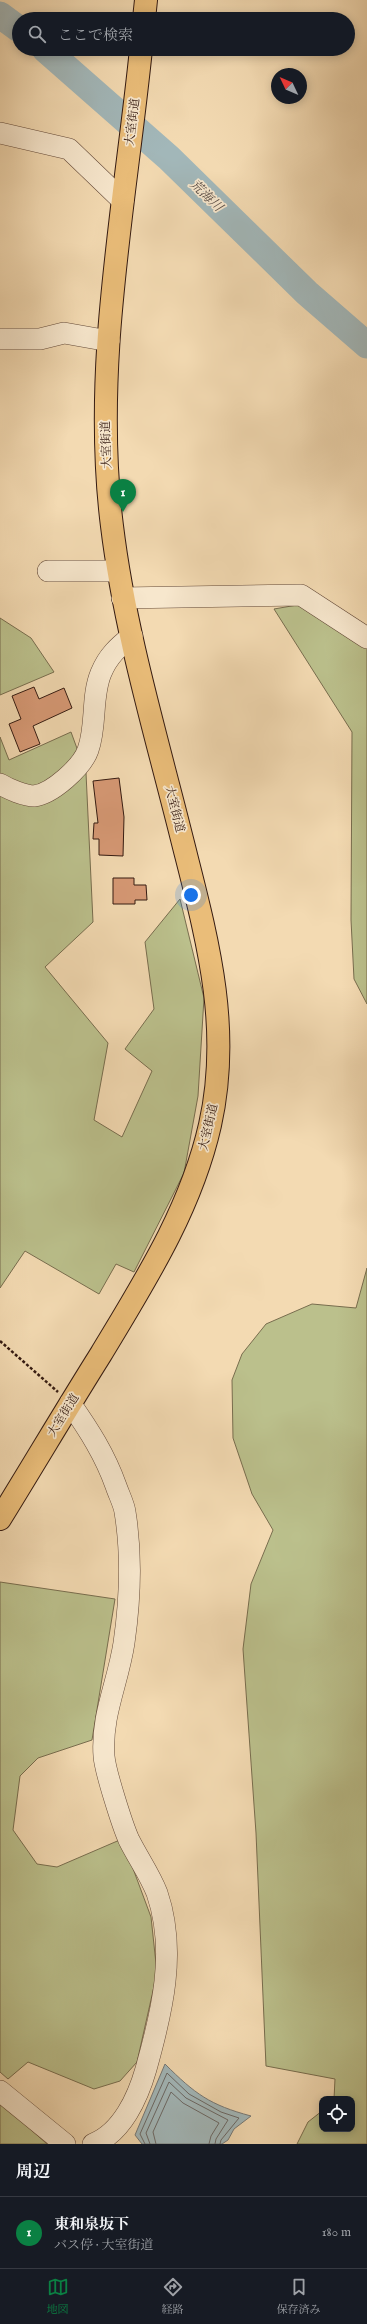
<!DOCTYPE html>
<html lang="ja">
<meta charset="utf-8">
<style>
:root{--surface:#171b24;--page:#20242c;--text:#f1f3f6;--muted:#9ea1a6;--line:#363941;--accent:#0b8043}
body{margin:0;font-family:"IM FELL English","Noto Serif JP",serif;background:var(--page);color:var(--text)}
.controls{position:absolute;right:12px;bottom:12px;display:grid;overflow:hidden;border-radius:8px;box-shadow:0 2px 10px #0003}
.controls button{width:36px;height:36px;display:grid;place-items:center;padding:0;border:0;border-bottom:1px solid var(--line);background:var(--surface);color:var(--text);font:20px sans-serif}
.compass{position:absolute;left:271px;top:68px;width:36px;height:36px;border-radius:50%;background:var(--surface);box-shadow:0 2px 10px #0003;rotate:314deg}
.you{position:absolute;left:191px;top:895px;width:14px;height:14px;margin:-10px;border:3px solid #fff;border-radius:50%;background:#1a73e8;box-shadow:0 0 0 6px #1a73e833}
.badge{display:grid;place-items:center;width:26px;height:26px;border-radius:50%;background:var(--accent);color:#fff;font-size:13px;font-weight:700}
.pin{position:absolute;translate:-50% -33px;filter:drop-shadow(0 1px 2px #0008)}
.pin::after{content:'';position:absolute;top:21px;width:14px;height:12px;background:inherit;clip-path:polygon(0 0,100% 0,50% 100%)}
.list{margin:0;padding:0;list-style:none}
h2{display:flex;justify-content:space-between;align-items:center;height:52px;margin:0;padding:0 16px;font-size:17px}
h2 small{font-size:13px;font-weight:400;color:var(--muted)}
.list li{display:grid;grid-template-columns:26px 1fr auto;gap:12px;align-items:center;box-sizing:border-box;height:72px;padding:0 16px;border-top:1px solid var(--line)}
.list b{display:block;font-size:15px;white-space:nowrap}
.list p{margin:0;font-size:13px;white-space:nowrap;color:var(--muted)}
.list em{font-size:13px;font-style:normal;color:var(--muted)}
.icon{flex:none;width:22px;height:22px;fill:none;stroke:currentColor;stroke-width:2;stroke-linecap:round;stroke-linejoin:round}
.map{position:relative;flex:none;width:367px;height:2144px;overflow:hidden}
.search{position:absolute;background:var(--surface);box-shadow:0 2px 10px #0003;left:12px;right:12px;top:12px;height:44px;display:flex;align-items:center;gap:10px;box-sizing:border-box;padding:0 14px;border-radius:22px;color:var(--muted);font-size:15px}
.sheet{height:124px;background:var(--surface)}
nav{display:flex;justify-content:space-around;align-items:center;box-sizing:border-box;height:56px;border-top:1px solid var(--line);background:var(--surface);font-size:11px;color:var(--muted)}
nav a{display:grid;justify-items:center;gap:2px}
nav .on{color:var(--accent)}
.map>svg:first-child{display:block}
.green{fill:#bbc08c;stroke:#786d4e}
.water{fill:#a2b7b9;stroke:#767876}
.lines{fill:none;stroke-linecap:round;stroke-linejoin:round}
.shore{stroke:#6b6865;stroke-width:1}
.river{stroke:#a2b7b9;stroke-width:27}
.building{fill:#d79975;stroke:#341a11}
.minor-casing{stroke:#644a39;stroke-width:22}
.major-casing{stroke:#341a11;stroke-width:24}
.path{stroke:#341a11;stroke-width:2.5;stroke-dasharray:3 2;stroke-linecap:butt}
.minor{stroke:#f7e7cd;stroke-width:21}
.major{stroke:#eabd79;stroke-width:22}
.labels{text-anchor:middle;stroke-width:3.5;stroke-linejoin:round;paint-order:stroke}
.street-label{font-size:12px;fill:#341a11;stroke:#f7e7cd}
.water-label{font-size:13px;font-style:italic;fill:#554943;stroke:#f7e7cd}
</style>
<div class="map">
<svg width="367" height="2144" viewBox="0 0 367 2144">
<rect width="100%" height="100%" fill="#f3dab2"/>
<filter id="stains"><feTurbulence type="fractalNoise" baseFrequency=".005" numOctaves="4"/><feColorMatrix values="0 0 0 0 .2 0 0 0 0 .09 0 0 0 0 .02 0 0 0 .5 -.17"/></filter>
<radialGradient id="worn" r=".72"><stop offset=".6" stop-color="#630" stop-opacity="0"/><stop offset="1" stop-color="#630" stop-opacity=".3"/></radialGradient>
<!-- green -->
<g class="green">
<polygon points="303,604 367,646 367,1004 354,979 351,920 352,732 274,609"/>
<polygon points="0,618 31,638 54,672 0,695"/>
<polygon points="71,732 86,773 93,922 45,967 108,1043 94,1120 122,1137 152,1071 125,1049 154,1009 145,942 180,899 204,998 198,1096 184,1173 134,1272 116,1264 99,1294 25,1251 0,1288 0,737 9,760"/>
<polygon points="367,1268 367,2144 297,2144 308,2122 322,2111 322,2129 352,2129 352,2099 334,2099 335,2079 266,2066 256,1833 243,1649 251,1584 273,1530 252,1494 233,1438 232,1380 242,1354 266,1324 312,1304 356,1308"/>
<polygon points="0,1582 115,1599 92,1740 38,1758 20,1776 13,1830 37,1864 57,1867 122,1839 151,1917 157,1973 137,2062 120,2081 94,2089 28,2062 8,2079 0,2072"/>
<polygon points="0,2102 47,2144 0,2144"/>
</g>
<!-- water -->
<path class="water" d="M165 2064C195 2094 210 2105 251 2116L234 2129 228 2140 222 2144H142L135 2135Z"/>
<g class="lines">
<!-- shore -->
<g class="shore">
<polyline points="145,2144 140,2134 167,2073 189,2094 221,2112 239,2118 221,2140 220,2144"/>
<polyline points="150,2144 146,2133 169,2082 186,2098 228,2120 216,2139 215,2144"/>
<polyline points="156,2144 153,2132 171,2092 183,2103 219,2123 211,2136 209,2144"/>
</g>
<!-- river -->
<g class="river">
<polyline points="0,15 19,29"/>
<polyline points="45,49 169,158 307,293 367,345"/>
</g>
</g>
<!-- building -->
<g class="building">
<polygon points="34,687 39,699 64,688 72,708 33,726 40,744 20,752 9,724 21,719 12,696"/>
<polygon points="119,778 124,817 123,856 99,855 99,839 93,839 94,823 98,823 93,781"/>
<polygon points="113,878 134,878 134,885 146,885 147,900 135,900 135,904 113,904"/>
</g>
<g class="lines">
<!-- minor casing -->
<g class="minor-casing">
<g id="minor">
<polyline points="0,133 69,149 123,201"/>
<polyline points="0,339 40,339 64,333 109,341"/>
<polyline points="48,571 117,571"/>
<polyline points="122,598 301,595 367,638"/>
<path d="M0 784C8 789 25 796 34 796 52 794 82 767 88 750 97 725 91 697 101 673 108 656 118 647 132 636"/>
<path d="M70 1403C89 1430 105 1455 116 1486 119 1495 124 1504 125 1512 132 1555 130 1601 124 1643 118 1683 101 1715 104 1756 105 1771 123 1827 129 1840 138 1858 150 1875 157 1893 177 1951 162 2012 146 2069 138 2097 122 2133 93 2144"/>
<polyline points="0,2091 65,2144"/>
</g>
</g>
<!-- major casing -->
<g class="major-casing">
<g id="major">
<polyline points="144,19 146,0"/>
<path d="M0 1519C34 1464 67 1408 101 1354 145 1281 191 1209 210 1125 232 1027 207 938 183 843 157 738 125 633 112 526 92 367 125 207 141 49"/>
</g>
</g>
<!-- path -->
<polyline class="path" points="0,1341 58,1392"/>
<!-- minor -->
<use href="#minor" class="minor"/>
<!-- major -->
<use href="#major" class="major"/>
</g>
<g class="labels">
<!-- street labels -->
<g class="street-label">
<text transform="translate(132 122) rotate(-83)" y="4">大室街道</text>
<text transform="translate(106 445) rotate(-92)" y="4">大室街道</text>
<text transform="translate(175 809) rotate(76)" y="4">大室街道</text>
<text transform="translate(208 1127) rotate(-77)" y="4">大室街道</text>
<text transform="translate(63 1415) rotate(-58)" y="4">大室街道</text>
</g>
<!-- water labels -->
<g class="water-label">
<text transform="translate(207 195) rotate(44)" y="5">荒海川</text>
</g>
</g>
<rect width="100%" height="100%" filter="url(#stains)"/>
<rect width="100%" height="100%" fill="url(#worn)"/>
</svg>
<div class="controls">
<button><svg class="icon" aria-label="locate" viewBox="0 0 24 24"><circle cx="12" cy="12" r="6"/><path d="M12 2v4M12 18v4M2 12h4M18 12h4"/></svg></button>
</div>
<svg class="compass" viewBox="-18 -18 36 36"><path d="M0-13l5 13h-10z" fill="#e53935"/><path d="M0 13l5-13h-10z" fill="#9ea1a6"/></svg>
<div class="you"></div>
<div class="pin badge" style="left:123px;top:512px">1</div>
<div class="search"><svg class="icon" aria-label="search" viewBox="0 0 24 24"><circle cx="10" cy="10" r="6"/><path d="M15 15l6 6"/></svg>ここで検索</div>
</div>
<section class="sheet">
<h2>周辺<small></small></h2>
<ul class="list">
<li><span class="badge">1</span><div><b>東和泉坂下</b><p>バス停 · 大室街道</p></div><em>180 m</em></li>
</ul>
</section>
<nav>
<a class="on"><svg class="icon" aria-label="map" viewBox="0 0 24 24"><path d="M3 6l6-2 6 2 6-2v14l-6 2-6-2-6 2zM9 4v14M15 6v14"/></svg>地図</a>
<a><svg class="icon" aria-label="directions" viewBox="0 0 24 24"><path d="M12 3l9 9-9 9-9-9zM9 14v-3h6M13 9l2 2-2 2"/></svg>経路</a>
<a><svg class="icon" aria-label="saved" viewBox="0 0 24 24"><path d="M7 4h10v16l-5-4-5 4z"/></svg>保存済み</a>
</nav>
